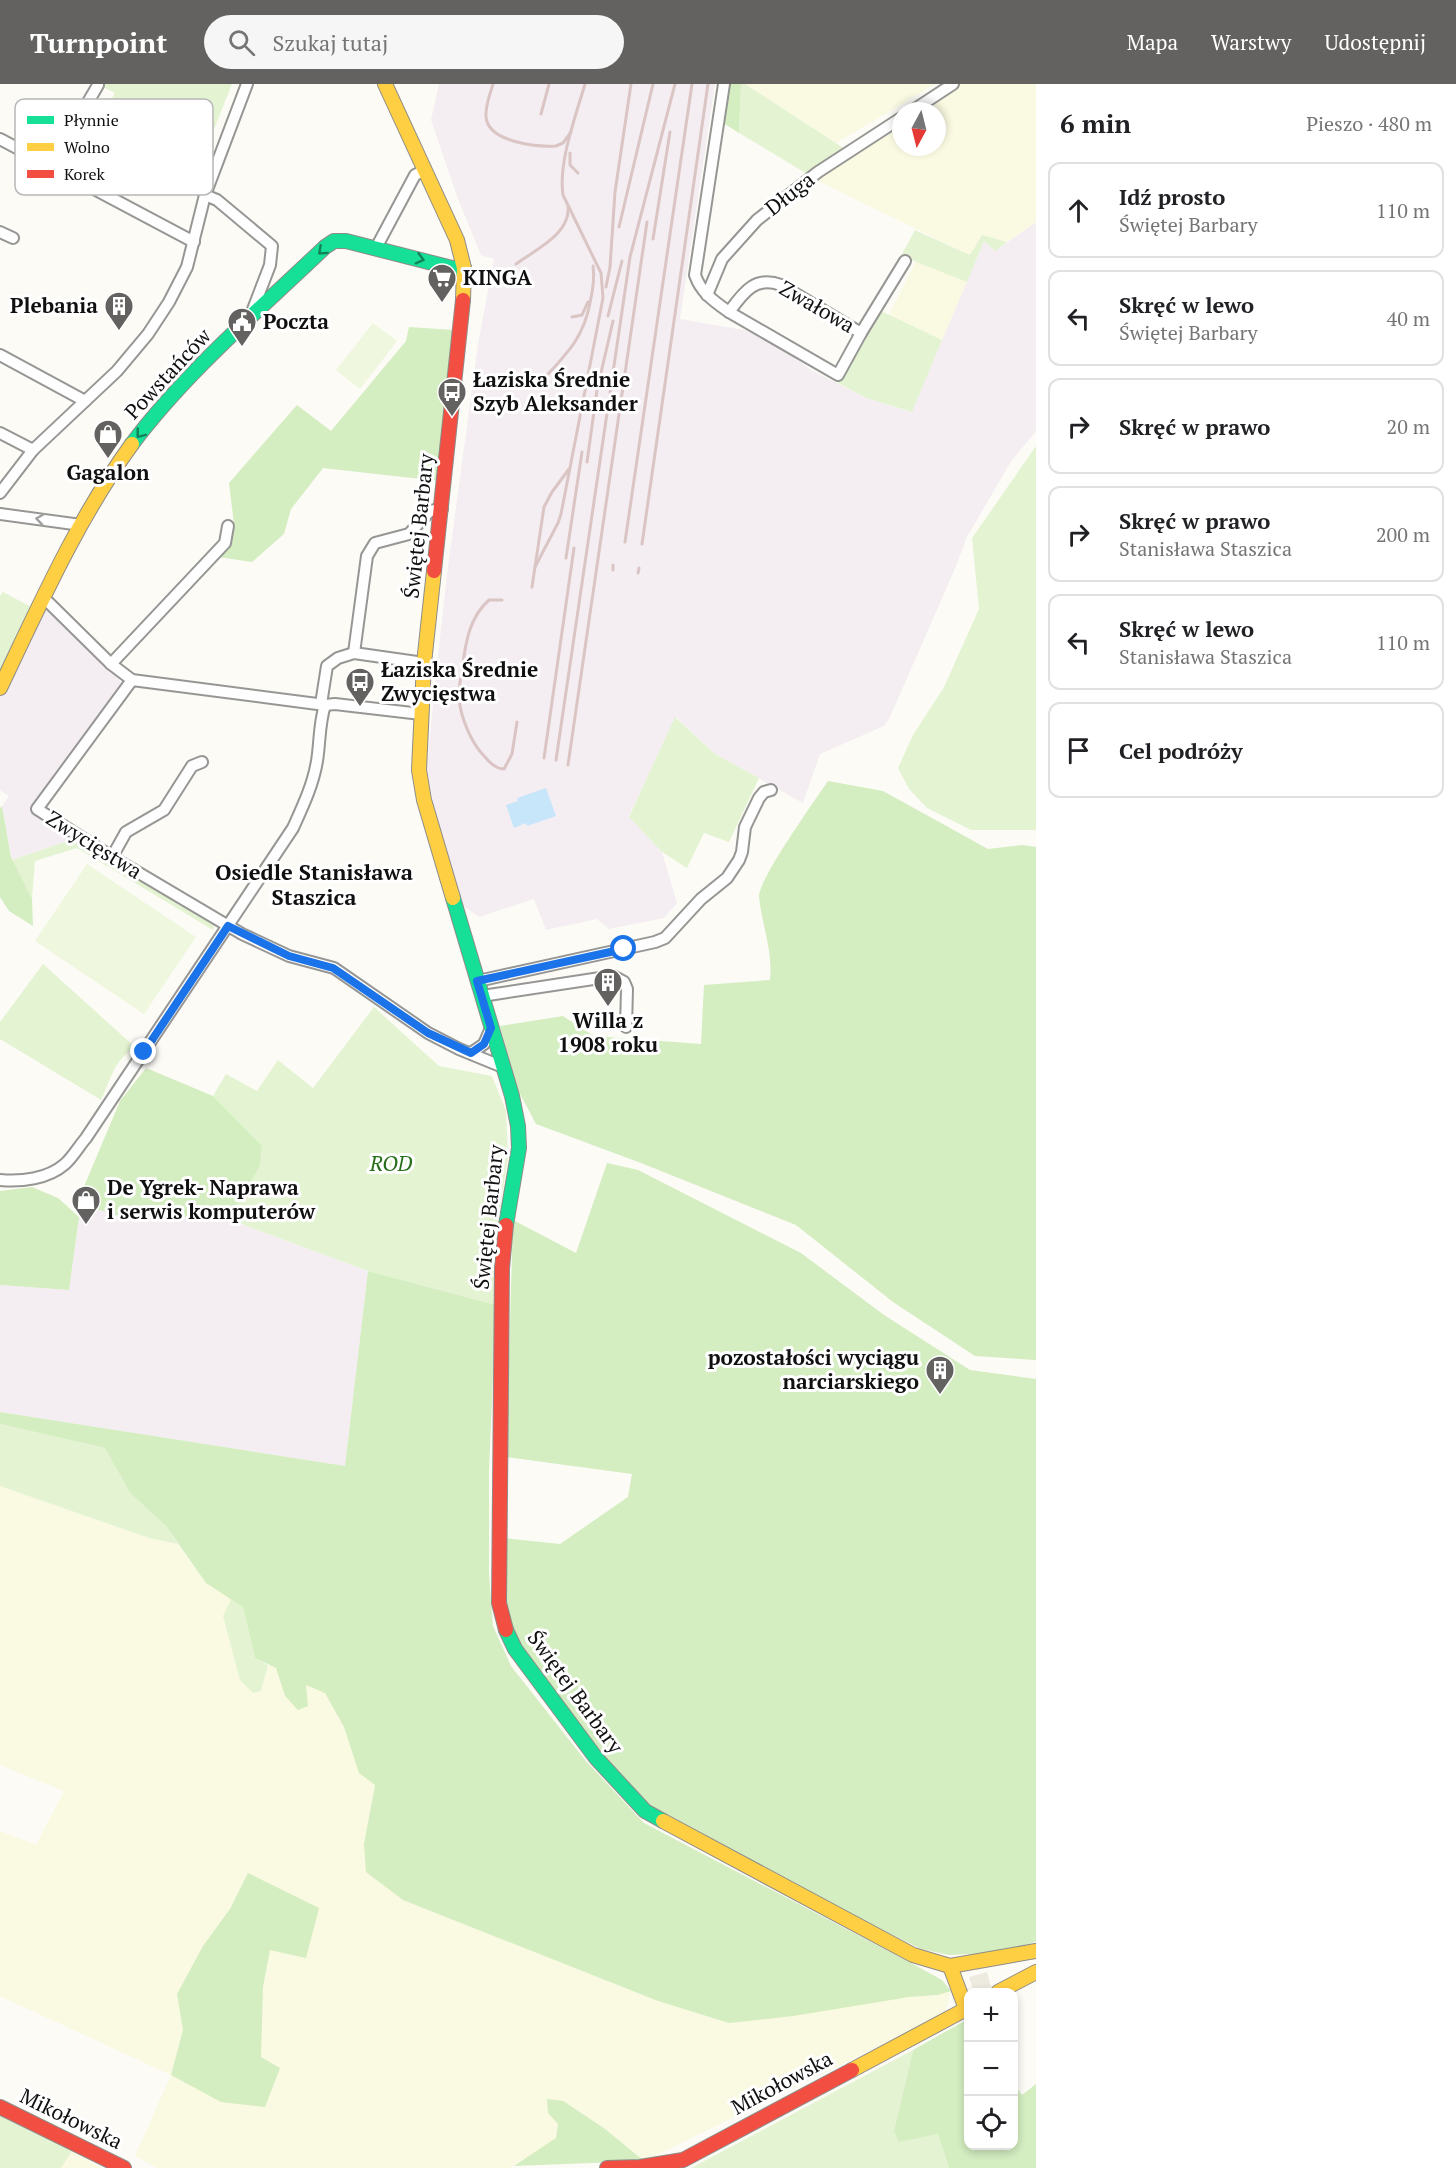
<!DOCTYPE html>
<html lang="pl">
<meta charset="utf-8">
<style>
:root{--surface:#fff;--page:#f6f6f6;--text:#202124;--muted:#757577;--line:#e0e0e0;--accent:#636260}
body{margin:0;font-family:"PT Serif",serif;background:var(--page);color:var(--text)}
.controls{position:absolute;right:18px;bottom:18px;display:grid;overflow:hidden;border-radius:12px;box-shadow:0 3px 9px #0003}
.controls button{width:54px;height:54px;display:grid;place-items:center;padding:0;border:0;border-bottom:2px solid var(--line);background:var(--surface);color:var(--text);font:30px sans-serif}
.compass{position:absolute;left:892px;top:18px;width:54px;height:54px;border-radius:50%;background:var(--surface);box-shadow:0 3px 9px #0003;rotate:187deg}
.stop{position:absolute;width:18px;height:18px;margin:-14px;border:4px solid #1a73e8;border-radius:50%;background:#fff}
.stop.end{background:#1a73e8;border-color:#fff;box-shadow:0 2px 6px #0008}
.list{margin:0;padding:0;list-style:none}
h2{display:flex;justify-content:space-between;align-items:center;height:78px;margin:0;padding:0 24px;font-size:26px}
h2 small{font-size:20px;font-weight:400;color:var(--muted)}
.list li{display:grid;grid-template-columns:39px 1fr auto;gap:18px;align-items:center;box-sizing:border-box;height:96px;margin:0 12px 12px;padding:0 12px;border:2px solid var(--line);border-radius:12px}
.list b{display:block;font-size:22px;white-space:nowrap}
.list p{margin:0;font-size:20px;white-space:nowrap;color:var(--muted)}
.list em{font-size:20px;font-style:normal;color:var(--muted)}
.icon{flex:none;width:33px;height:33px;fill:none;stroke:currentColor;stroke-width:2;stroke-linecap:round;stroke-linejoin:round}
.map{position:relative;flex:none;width:1036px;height:2084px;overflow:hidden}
header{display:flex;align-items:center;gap:36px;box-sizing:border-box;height:84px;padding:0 30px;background:var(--accent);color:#fff}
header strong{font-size:28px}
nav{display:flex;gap:33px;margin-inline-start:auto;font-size:21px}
.search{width:420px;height:54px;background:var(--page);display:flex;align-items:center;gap:15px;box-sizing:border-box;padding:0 21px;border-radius:33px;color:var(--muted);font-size:22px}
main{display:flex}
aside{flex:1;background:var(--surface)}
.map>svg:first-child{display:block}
.industrial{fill:#f4eef2}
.farmland{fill:#faf9e1;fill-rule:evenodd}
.green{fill:#e4f4d3}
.forest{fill:#d4edc1}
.pitch{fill:#eff8de}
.plaza{fill:#edebe0}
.water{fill:#c8e6fa}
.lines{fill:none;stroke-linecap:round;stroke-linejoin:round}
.street-casing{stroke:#969694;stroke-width:14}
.fast-casing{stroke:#8d8c8a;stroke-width:16}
.slow-casing{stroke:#8d8c8a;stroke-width:16}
.jam-casing{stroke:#8d8c8a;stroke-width:16}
.street{stroke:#fffefe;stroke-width:10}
.fast{stroke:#16e098;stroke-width:14}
.slow{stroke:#ffcf43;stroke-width:14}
.jam{stroke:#f24e42;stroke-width:14}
.rail{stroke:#dac5c4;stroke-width:3}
.oneway{stroke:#13825b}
.oneway2{stroke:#9f9f9f}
.route{stroke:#1a73e8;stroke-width:8}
.labels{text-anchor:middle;stroke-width:6;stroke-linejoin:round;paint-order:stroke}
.street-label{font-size:21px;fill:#101010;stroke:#fff}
.poi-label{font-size:21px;font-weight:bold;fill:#101010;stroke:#fff;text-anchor:start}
.park-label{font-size:21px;font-style:italic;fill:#266f18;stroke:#fff}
.neighbourhood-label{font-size:22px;font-weight:bold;fill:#101010;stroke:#fff}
.key{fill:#fff;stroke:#b7b7b7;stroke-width:1.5}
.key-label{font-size:16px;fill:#101010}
</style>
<header>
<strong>Turnpoint</strong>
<div class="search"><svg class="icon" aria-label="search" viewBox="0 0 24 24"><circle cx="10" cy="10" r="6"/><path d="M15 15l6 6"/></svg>Szukaj tutaj</div>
<nav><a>Mapa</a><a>Warstwy</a><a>Udostępnij</a></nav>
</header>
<main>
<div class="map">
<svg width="1036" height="2084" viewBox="0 0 1036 2084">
<rect width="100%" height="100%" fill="#fcfbf6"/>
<!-- industrial -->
<g class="industrial">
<polygon points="439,0 715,0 680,235 761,249 811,286 866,314 911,328 984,157 995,167 1036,138 1036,347 1010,379 967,453 954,487 889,635 884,642 820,670 803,719 715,670 676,633 629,732 662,768 677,819 664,834 609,845 597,835 546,846 534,815 479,833 462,821 435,727 427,685 434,609 447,490 478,260 494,175 481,171 458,115 431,36"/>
<polygon points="46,523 109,583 122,600 122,604 84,657 31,724 76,754 12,776 2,722 9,712 0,706 0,606"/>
<polygon points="91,1123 115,1131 228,1135 368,1187 345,1382 0,1328 0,1201 69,1206 79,1133"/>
</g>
<!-- farmland -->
<g class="farmland">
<polygon points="745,0 935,0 836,59"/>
<polygon points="960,0 1036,0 1036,138 1007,158 982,151 970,171 814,95 901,38 901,63 937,63 937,27 918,27"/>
<polygon points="916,177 967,198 942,256 889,231"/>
<path d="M0 1402 149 1454 178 1460 206 1499 232 1514 223 1533 240 1596 253 1609 261 1607 268 1581 276 1584 285 1612 306 1601 325 1609 344 1643 359 1689 375 1700 364 1760 403 1816 658 1917 729 1939 909 1913 938 1911 951 1907 945 1930 644 2077 605 2045 548 2015V2029L558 2040 556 2054 541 2066 509 2084H157L135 2072 171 1991 0 1912V1747L36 1761 64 1707 0 1681ZM248 1790 270 1865 263 1903 261 1974 171 1991 183 1946 177 1910 203 1862 230 1825Z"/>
<polygon points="72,2067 102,2084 61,2084"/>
</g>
<!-- green -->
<g class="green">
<polygon points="105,0 232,0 203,73 107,22 115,9 103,3"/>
<polygon points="741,0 745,0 845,65 807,90 739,49"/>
<polygon points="915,146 970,171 982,151 1007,158 995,167 984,157 967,198 901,172"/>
<polygon points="879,226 942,256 912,328 866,314 836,298"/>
<polygon points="1036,362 1036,746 971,746 927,724 909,705 898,684 913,651 944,603 979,525 972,454"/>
<polygon points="3,508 35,525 0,595 0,512"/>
<polygon points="675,633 715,670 759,694 729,758 704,749 687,784 662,768 629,733"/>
<polygon points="76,754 206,833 215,841 213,846 77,764 35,777 32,815 12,776"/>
<path d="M43 880 136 964C114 974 111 996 101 1016L0 955V938Z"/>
<polygon points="374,923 439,982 492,992 506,1027 508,1073 494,1165 496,1221 368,1187 228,1135 260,1082 262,1063 213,1012 226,990 257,1007 278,976 313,1004"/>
<polygon points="0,1340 105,1364 130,1409 166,1442 178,1460 149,1454 0,1402"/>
<polygon points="232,1514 243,1523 255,1574 268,1581 261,1607 253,1609 240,1596 223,1532"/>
<polygon points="913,1966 894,2047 928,2052 938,2050 949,2084 691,2084"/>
<polygon points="0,2032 72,2067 61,2084 0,2084"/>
</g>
<!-- forest -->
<g class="forest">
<polygon points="726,0 741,0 739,49 720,37"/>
<polygon points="409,243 454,246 439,397 323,384 291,425 284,450 252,478 218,473 230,461 234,440 229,399 297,321 331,347 406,257"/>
<path d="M828 697 883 707 988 765 1022 761 1036 763V1276L975 1272 893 1218 796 1141 641 1079 536 1040 518 1006 500 942 563 932 594 952 701 960 704 901 770 896C773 867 762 841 759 813 758 796 816 715 828 697Z"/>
<polygon points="2,722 11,773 32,815 33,842 9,827 0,813 0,724"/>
<polygon points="146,984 213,1012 262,1062 260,1082 228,1135 114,1131 91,1123 83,1105 120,1017"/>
<polygon points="607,1079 638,1086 801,1169 884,1231 970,1286 1036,1295 1036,1858 992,1869 949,1871 921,1865 824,1817 655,1726 595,1667 527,1571 506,1535 504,1454 560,1460 628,1413 632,1390 506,1373 513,1136 576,1169"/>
<polygon points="32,1103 58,1114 79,1133 69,1206 0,1201 0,1107"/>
<polygon points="368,1187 496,1221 489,1386 489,1490 493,1542 511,1582 585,1676 644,1739 911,1879 942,1896 951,1907 938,1911 909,1913 793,1932 729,1939 658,1917 403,1816 366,1788 364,1760 375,1701 359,1689 344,1643 325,1609 306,1601 308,1622 298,1626 285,1612 276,1584 255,1574 243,1523 206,1499 166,1442 130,1409 105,1364 0,1340 0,1328 345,1382"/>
<polygon points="248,1789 319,1824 306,1874 270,1866 263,1903 261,1973 280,1984 265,2023 221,2018 171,1991 183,1946 177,1910 203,1862 230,1825"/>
<polygon points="968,1935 968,2062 1014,2062 1014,2000 1022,2011 1036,2000 1036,2084 949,2084 938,2050 899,2058 894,2047 913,1966"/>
<polygon points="547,2015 563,2017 605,2045 644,2077 514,2082 556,2054 558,2040 548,2029"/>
</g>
<!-- pitch -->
<g class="pitch">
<polygon points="373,239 397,257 360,305 336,286"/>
<polygon points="87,780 196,853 144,930 35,857"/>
</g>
<!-- plaza -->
<polygon class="plaza" points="987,1888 991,1903 974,1908 969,1893"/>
<!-- water -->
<polygon class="water" points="546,704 556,732 527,742 526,739 514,744 506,721 518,717 517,714"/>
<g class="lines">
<!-- street casing -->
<g class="street-casing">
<g id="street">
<path d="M724 0 695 191C701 209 715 218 729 228 743 209 755 191 781 201L861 249 905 177"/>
<polyline points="912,27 953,0"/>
<polyline points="0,55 194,158"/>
<polyline points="57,86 73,44 98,1"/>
<polyline points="205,111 217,116 272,162 270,181 252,228"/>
<polyline points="0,148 13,154"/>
<polyline points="376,164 415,91 425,86"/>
<polyline points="707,211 722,175 757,136 818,88 901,34"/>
<polyline points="729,228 838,291 861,249"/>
<polyline points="0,271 85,317"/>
<polyline points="0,349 33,366"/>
<polyline points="0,409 33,366 117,287 148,250 169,218 187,183 205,111 247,0"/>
<polyline points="0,430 81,441"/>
<polyline points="44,514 111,580 132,596 325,621 335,620 421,630"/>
<polyline points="354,569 367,472 375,459 409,450 430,427 442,425"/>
<polyline points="111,580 225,459 228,442"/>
<polyline points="132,596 37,725 112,773 242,850 289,872 334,884 428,949 459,965 503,983"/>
<polyline points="321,620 327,582 338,574 354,569 424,579"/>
<polyline points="112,773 126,748 164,726 192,682 202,678"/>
<polyline points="478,897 655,858 665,854 701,815 727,794 739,776 742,768 745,743 759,714 764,708 771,706"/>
<polyline points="482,912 613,892 624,898 627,905 626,943"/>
<polyline points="471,969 484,960 491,944"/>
<path d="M0 1096C21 1098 48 1095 65 1080 73 1073 79 1062 86 1054L293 744C303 722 313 701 317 677 320 659 319 639 325 621"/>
</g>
</g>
<!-- fast casing -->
<g class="fast-casing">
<g id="fast">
<path d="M132 360C187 287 259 226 325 163L334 157H346L452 184H464"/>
<polyline points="453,814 512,1012 518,1042 519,1064 506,1141"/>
<polyline points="506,1546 515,1565 596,1674 645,1727 663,1737"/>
</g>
</g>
<!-- slow casing -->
<g class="slow-casing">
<g id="slow">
<polyline points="385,0 457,156 464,184 463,216"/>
<polyline points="434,487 424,579 419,686 424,716 453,814"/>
<path d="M0 604C40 520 77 436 132 360"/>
<polyline points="663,1737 913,1871 950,1882 1036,1867"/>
<polyline points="950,1882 966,1925"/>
<polyline points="998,1908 1036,1888"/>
<polyline points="852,1986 968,1924"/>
</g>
</g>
<!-- jam casing -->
<g class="jam-casing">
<g id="jam">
<polyline points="434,487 463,216"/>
<polyline points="506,1141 502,1184 499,1519 506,1546"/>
<polyline points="0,2023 124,2084"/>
<polyline points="607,2084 640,2083 683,2076 852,1986"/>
</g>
</g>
<!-- street -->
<use href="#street" class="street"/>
<!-- fast -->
<use href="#fast" class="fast"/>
<!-- slow -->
<use href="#slow" class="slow"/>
<!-- jam -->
<use href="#jam" class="jam"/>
<!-- rail -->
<g class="rail">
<path d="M493 0C490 10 485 23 486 33 488 58 536 63 556 62L563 59 571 48"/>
<polyline points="541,30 549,0"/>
<polyline points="570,69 570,81 578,89"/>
<polyline points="619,143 653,0"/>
<polyline points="653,155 670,48"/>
<path d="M516 180C536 165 571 150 568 122"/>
<polyline points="606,203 610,183 615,108 631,0"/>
<polyline points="608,232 622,177"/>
<polyline points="572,233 582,231 588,218"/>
<path d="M538 301C563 273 583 257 590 219 593 206 595 195 593 182"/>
<polyline points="587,378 597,306 613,237"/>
<polyline points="625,458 692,0"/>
<polyline points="642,460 708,0"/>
<polyline points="566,474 582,368"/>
<path d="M535 483 558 439 561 430 603 214 601 189 563 111C558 79 576 31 585 0"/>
<polyline points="613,486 613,481"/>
<polyline points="638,489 639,484"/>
<polyline points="532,503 544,423 552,408 569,385"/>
<path d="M502 516H489C467 535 465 565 461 592 460 599 458 608 459 615 461 634 471 659 485 673 490 679 496 685 504 685L512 670 517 638"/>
<polyline points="544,674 574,464"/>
<polyline points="556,676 630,173 675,0"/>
<polyline points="568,681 647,138"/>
</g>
</g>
<!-- one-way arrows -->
<defs><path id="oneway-chevron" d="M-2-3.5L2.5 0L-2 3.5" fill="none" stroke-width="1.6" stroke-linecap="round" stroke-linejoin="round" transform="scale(1.5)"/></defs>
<g class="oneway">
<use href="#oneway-chevron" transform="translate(322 167) rotate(138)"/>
<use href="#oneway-chevron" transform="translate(420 175) rotate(15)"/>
<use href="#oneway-chevron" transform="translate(140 350) rotate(128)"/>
</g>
<use class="oneway2" href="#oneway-chevron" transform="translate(40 435) rotate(-172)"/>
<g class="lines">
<!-- route -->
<polyline class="route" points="144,968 228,842 289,872 333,884 428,949 471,969 484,960 491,944 477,897 624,865"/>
</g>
<!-- icons -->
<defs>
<g id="supermarket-pin" transform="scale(1.5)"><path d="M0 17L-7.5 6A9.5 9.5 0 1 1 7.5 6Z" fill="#636260" stroke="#fff"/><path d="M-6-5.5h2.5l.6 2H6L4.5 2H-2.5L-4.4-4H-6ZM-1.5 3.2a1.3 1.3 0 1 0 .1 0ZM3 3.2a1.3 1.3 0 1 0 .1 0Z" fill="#fff"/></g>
<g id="building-pin" transform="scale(1.5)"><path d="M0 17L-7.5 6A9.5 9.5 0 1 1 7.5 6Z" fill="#636260" stroke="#fff"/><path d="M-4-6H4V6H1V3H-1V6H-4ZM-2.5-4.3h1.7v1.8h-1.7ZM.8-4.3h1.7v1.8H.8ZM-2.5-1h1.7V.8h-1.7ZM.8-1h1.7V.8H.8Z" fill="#fff"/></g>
<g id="civic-pin" transform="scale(1.5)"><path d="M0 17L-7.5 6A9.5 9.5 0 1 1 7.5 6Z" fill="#636260" stroke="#fff"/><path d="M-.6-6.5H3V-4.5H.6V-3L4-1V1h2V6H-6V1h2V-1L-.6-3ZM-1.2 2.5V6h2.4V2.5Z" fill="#fff"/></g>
<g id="bus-pin" transform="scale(1.5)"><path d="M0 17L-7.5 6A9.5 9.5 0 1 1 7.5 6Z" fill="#636260" stroke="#fff"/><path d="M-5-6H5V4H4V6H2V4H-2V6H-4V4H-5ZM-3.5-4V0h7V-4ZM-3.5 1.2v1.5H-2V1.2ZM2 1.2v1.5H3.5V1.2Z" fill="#fff"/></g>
<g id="shop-pin" transform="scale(1.5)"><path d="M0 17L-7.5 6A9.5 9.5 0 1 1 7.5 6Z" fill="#636260" stroke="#fff"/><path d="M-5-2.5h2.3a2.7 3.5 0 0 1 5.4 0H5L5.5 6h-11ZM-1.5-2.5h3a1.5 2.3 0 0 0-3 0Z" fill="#fff"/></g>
</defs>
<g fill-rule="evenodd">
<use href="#supermarket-pin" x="442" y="194"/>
<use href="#building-pin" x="119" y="222"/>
<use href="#civic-pin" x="242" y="238"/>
<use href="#bus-pin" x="452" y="308"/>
<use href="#shop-pin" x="108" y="350"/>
<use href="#bus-pin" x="360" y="598"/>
<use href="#building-pin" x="608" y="898"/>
<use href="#shop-pin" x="86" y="1116"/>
<use href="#building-pin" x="940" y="1286"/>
</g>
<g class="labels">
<!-- street labels -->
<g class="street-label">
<text transform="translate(790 110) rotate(-38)" y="7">Długa</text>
<text transform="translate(817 223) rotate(30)" y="7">Zwałowa</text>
<text transform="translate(168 290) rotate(-47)" y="7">Powstańców</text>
<text transform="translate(419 442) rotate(-84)" y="7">Świętej Barbary</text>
<text transform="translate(94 761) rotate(32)" y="7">Zwycięstwa</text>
<text transform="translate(489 1133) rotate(-84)" y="7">Świętej Barbary</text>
<text transform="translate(575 1608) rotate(54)" y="7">Świętej Barbary</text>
<text transform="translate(782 1999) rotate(-28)" y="7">Mikołowska</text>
<text transform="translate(71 2035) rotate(26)" y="7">Mikołowska</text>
</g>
<!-- poi labels -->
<g class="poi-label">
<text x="463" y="201">KINGA</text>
<text x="98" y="229" text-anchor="end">Plebania</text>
<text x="263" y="245">Poczta</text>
<text x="473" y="303">Łaziska Średnie<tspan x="473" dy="24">Szyb Aleksander</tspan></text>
<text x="108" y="396" text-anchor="middle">Gagalon</text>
<text x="381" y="593">Łaziska Średnie<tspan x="381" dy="24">Zwycięstwa</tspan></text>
<text x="608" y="944" text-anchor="middle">Willa z<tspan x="608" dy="24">1908 roku</tspan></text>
<text x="107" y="1111">De Ygrek- Naprawa<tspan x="107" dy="24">i serwis komputerów</tspan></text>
<text x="919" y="1281" text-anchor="end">pozostałości wyciągu<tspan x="919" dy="24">narciarskiego</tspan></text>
</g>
<!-- park labels -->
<g class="park-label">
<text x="391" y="1087">ROD</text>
</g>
<!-- neighbourhood labels -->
<g class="neighbourhood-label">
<text x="314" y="796">Osiedle Stanisława<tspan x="314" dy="25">Staszica</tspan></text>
</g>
</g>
<!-- legend -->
<rect x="15" y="15" width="198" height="96" rx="9" class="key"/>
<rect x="27" y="32" width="27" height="8" fill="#16e098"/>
<rect x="27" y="59" width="27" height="8" fill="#ffcf43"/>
<rect x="27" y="86" width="27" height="8" fill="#f24e42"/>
<g class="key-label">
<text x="64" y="42">Płynnie</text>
<text x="64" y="69">Wolno</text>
<text x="64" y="96">Korek</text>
</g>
</svg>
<div class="controls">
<button>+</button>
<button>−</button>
<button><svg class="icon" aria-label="locate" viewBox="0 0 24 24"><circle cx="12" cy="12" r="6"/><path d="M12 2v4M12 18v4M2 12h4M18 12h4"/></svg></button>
</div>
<svg class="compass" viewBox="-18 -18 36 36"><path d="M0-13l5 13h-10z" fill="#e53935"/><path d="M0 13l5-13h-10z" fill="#757577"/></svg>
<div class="stop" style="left:624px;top:865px"></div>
<div class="stop end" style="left:144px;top:968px"></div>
</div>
<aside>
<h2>6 min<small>Pieszo · 480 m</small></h2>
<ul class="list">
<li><svg class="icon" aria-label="ahead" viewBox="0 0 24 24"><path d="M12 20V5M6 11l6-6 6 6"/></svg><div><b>Idź prosto</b><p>Świętej Barbary</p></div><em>110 m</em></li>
<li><svg class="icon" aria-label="left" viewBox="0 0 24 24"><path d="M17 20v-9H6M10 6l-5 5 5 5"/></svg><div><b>Skręć w lewo</b><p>Świętej Barbary</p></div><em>40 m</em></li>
<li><svg class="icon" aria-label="right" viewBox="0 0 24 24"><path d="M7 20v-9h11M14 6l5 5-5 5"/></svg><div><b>Skręć w prawo</b></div><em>20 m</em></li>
<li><svg class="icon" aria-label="right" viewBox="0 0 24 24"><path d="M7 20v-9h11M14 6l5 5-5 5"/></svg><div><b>Skręć w prawo</b><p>Stanisława Staszica</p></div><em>200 m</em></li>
<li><svg class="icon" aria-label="left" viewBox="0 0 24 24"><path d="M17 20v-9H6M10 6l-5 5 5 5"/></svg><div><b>Skręć w lewo</b><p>Stanisława Staszica</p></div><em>110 m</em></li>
<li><svg class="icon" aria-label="arrive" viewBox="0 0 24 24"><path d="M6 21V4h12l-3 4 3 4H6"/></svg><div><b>Cel podróży</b></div></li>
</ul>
</aside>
</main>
